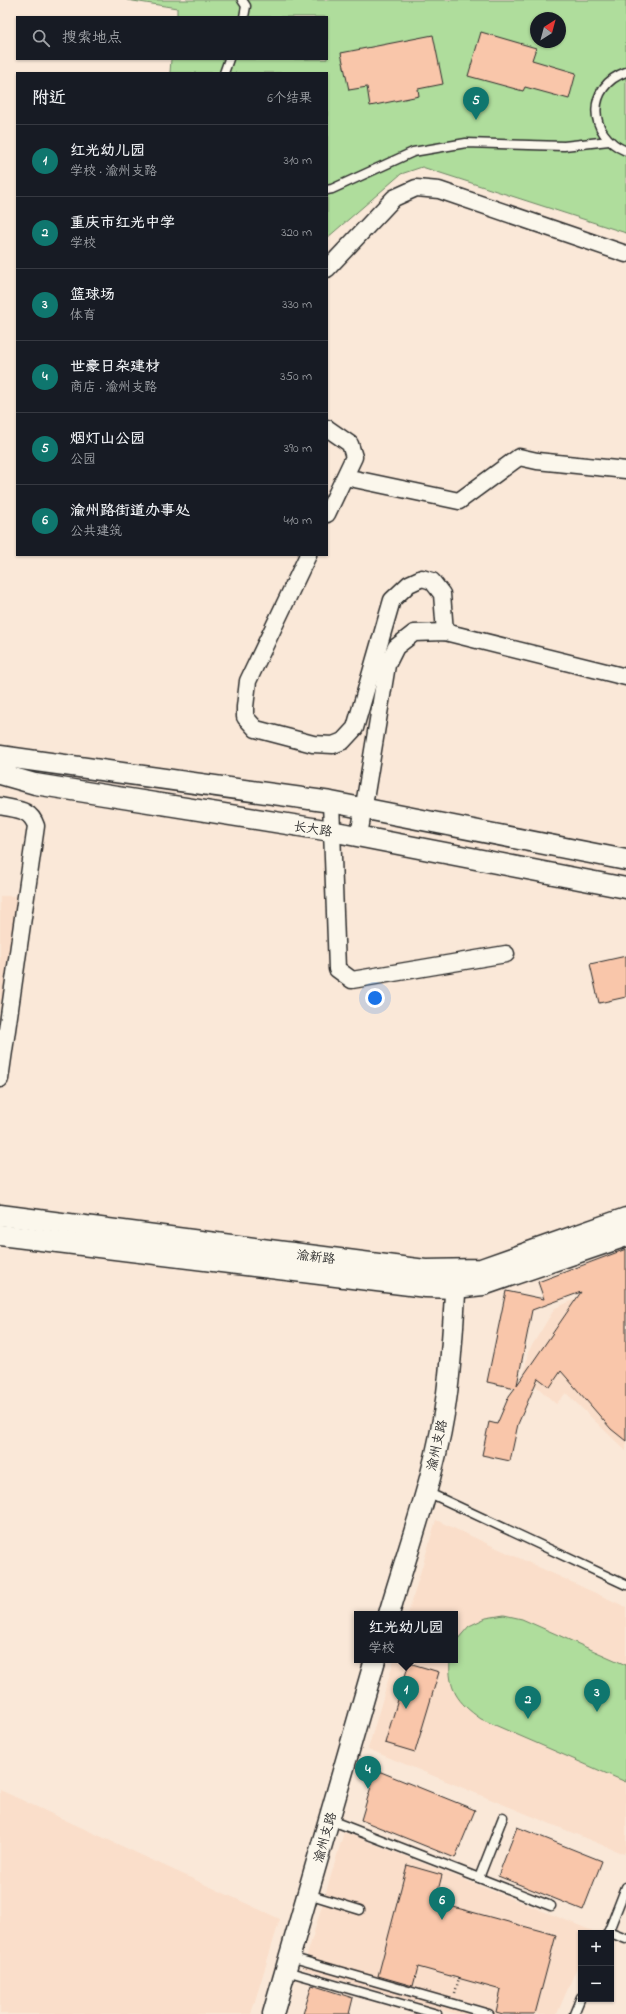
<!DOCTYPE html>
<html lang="zh">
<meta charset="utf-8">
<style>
:root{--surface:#171b24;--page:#20242c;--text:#f1f3f6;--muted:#9ea1a6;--line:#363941;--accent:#0f766e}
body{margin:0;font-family:"Indie Flower","LXGW WenKai TC",sans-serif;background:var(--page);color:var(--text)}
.controls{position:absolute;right:12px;bottom:12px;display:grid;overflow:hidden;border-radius:0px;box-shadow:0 1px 3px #0004}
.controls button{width:36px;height:36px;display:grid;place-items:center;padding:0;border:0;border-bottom:1px solid var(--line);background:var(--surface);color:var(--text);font:20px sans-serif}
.compass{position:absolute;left:530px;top:12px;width:36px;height:36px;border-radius:50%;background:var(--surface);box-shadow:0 1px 3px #0004;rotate:36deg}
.you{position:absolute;left:375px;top:998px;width:14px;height:14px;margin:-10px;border:3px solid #fff;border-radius:50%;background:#1a73e8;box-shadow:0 0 0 6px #1a73e833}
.badge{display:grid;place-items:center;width:26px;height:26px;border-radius:50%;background:var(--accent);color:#fff;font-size:13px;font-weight:700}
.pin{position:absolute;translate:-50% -33px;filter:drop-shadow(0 1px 2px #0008)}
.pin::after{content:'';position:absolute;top:21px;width:14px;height:12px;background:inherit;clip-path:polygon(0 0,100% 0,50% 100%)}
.popup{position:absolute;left:354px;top:1611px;width:104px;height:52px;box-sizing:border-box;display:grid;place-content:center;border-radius:0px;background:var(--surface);filter:drop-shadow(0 1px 3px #0005);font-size:13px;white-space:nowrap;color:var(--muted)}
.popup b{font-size:15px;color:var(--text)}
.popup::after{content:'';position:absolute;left:50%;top:100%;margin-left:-8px;border:8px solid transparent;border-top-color:var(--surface)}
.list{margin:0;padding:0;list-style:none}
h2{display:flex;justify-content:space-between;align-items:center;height:52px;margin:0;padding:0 16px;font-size:17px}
h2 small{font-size:13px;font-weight:400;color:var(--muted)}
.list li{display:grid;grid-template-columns:26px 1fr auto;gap:12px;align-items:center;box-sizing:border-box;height:72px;padding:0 16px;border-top:1px solid var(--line)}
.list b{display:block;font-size:15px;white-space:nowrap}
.list p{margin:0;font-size:13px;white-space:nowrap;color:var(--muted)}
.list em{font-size:13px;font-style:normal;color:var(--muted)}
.icon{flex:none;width:22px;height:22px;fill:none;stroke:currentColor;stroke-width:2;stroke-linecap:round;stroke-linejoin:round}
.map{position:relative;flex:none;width:626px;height:2014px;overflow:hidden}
.search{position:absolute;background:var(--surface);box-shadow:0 1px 3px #0004;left:16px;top:16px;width:312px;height:44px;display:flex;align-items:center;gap:10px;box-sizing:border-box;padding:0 14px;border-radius:0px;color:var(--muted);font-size:15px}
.panel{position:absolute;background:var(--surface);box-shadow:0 1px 3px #0004;left:16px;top:72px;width:312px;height:484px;border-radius:0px}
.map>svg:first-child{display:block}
.built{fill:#fadeca}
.green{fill:#afdd9c;stroke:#6d8464;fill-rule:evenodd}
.building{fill:#f9c6aa;stroke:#2b2b2b;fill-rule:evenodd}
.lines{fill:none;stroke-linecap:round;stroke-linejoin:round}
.service-casing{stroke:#2b2b2b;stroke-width:11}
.minor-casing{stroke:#2b2b2b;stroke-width:19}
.tertiary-casing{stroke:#2b2b2b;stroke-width:23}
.path{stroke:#2b2b2b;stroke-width:2.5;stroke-dasharray:1 3;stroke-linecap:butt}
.service{stroke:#fbf7ec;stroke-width:8}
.minor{stroke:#fbf7ec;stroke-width:16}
.tertiary{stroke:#fbf7ec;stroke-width:20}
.labels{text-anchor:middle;stroke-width:3;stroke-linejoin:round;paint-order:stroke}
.street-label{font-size:13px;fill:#2b2b2b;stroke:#fbf7ec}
</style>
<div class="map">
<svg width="626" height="2014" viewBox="0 0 626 2014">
<rect width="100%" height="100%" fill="#fae8d8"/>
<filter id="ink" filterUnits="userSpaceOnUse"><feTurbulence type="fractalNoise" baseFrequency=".025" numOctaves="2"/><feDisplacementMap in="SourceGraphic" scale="8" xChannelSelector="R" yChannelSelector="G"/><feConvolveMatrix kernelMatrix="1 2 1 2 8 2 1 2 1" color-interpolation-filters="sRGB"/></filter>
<g filter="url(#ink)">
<!-- built -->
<g class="built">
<polygon points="0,896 17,896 0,1012"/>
<polygon points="626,1278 626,1451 566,1393 556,1404 524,1375 528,1352 555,1308"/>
<polygon points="436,1520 626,1607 626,1850 624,1854 368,1749 394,1660 455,1660 455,1614 408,1614"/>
<polygon points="0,1790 280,1919 251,2014 0,2014"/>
<polygon points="344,1832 593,1931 592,1933 581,1933 581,1958 557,2014 456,2014 303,1969"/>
</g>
<!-- green -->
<g class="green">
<path d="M127 0H626V233L422 167 401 174 327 238V73H170L171 59H327V17H177V8ZM536 18H560V42H536Z"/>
<path d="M504 1615 522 1619 626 1665V1782L481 1719C457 1702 448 1689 450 1660H455V1644L457 1640 469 1626 486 1618Z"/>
</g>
<!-- building -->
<g class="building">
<polygon points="481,32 536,48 532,60 576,73 569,99 525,87 523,91 468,76"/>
<polygon points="433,35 443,84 418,89 419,96 370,106 367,87 349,90 341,53"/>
<polygon points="626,956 626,997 599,1003 590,964"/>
<path d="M626 1249V1441L611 1429 561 1371 550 1387 538 1378 518 1424 510 1461 482 1455 489 1422 497 1424 509 1396 515 1388 487 1382 506 1291 544 1299 538 1282ZM581 1292 517 1385 532 1310Z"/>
<polygon points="409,1663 439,1672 415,1752 385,1743"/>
<polygon points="376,1770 475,1810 455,1858 361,1820"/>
<polygon points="517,1827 602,1861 583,1910 498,1876"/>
<polygon points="407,1865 442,1875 435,1902 556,1935 535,2014 503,2014 496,2012 501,1990 418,1967 413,1986 378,1976"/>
<polygon points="312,1985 353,1998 349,2014 303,2014"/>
</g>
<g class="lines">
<!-- service casing -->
<g class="service-casing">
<g id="service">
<polyline points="242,0 246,6 244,17"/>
<path d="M626 72C586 86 587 135 626 151"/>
<polyline points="224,73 229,59"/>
<polyline points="327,190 332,189 413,152 466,143 564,146 609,141"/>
<polyline points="425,1491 626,1585"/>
<polyline points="330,1820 551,1906"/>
<polyline points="479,1878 503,1817"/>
<polyline points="308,1894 360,1910"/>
<polyline points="608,1932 626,1939"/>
<polyline points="608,1933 626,1887"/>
<polyline points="290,1957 489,2014"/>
<polyline points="286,1971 437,2014"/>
<polyline points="574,2014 581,1997"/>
</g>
</g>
<!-- minor casing -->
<g class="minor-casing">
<g id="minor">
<polyline points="327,269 394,198 416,188 439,190 626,254"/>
<polyline points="327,428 350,444 354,457 327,514"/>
<polyline points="345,477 459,501 519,457 537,461 626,470"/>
<polyline points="308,555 248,681 245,707 245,717 256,729 313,744 333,745 343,741 355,728 392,600 409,584 422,578 432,581 442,594 445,632"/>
<polyline points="331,802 337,969 352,980 506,954"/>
<path d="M0 806C16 810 30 808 36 826L0 1079"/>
<polyline points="359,836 387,665 396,647 414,633 445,632 626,677"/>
</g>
</g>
<!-- tertiary casing -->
<g class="tertiary-casing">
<g id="tertiary">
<polyline points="0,756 331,802 626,860"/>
<polyline points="0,774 35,784 331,831 626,888"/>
<polyline points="0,1215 425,1270 481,1269 626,1218"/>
<polyline points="0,1235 426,1287 455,1288 483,1285 626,1236"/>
<path d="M389 1614C410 1542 438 1468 447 1393 452 1354 454 1314 456 1275"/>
<polyline points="273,2014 375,1660"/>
</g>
</g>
<!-- path -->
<polyline class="path" points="455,1993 459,1978"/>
<!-- service -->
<use href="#service" class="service"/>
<!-- minor -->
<use href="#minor" class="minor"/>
<!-- tertiary -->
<use href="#tertiary" class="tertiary"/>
</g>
</g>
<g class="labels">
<!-- street labels -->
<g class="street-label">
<text transform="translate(313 828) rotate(9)" y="5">长大路</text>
<text transform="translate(316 1256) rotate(7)" y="5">渝新路</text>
<text transform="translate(436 1445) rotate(-77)" y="5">渝州支路</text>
<text transform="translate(324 1837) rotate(-74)" y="5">渝州支路</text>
</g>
</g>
</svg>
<div class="controls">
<button>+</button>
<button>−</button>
</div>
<svg class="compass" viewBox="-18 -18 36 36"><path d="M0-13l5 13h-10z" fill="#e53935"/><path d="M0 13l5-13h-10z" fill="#9ea1a6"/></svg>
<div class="you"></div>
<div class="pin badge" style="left:406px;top:1709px">1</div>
<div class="popup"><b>红光幼儿园</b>学校</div>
<div class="pin badge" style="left:528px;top:1719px">2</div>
<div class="pin badge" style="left:597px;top:1712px">3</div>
<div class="pin badge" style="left:368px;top:1789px">4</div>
<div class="pin badge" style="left:476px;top:120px">5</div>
<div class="pin badge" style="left:442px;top:1920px">6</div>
<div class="search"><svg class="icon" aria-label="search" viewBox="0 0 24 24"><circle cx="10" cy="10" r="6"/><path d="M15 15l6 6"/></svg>搜索地点</div>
<section class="panel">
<h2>附近<small>6个结果</small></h2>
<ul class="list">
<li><span class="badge">1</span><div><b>红光幼儿园</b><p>学校 · 渝州支路</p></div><em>310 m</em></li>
<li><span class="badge">2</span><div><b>重庆市红光中学</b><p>学校</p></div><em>320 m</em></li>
<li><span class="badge">3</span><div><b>篮球场</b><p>体育</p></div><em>330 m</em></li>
<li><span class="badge">4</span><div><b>世豪日杂建材</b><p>商店 · 渝州支路</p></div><em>350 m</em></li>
<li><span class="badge">5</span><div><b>烟灯山公园</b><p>公园</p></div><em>390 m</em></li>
<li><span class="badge">6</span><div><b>渝州路街道办事处</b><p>公共建筑</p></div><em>410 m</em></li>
</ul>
</section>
</div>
